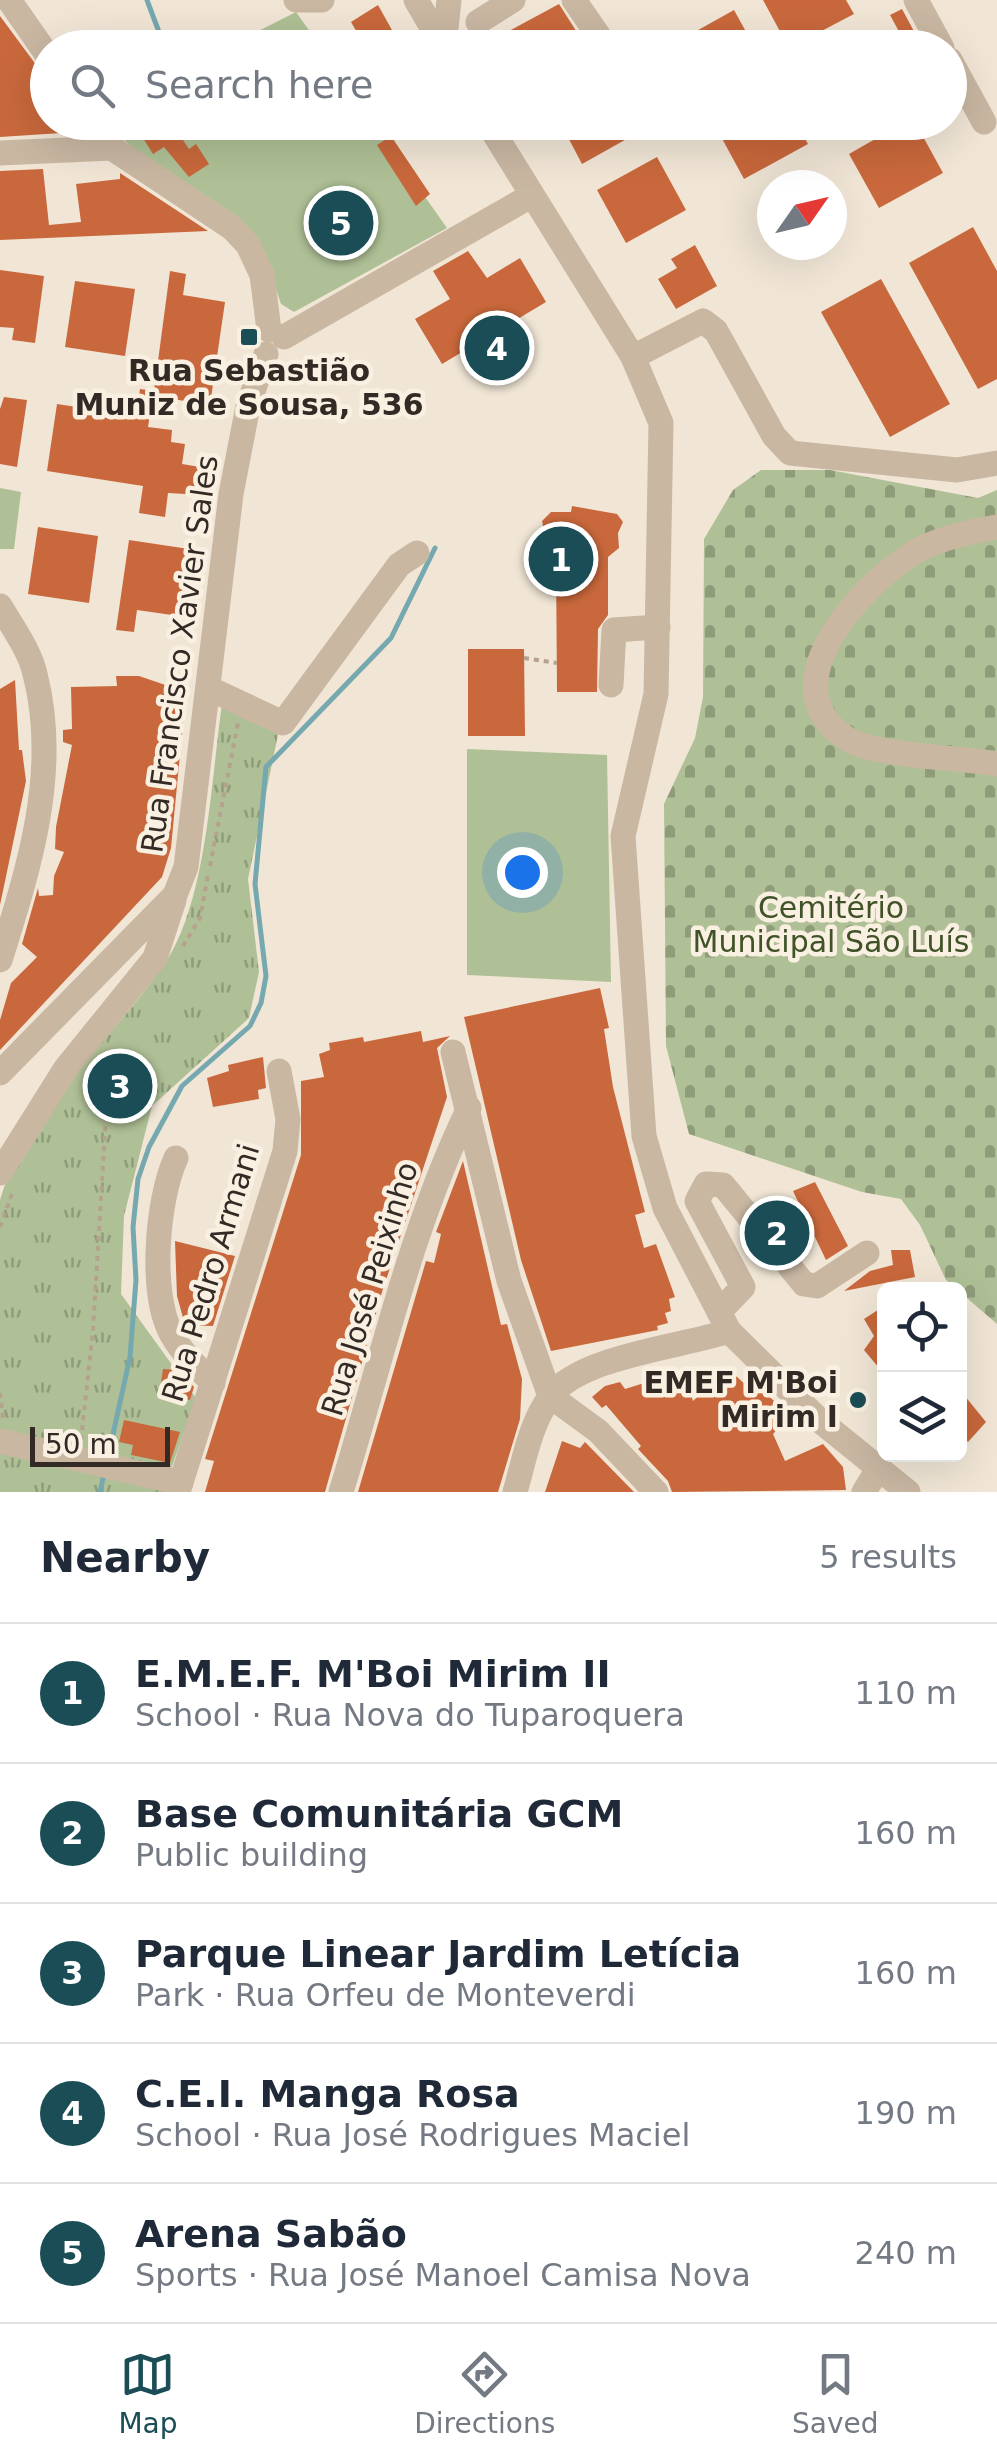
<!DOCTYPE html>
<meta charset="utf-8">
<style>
:root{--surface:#fff;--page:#f2f2f3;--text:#1f2937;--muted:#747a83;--line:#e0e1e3;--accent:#1a4d56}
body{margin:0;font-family:"DejaVu Sans",sans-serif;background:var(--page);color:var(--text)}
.controls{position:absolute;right:30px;bottom:30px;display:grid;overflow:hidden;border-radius:15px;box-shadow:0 10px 40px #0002}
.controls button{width:90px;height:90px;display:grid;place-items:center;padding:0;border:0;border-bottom:2px solid var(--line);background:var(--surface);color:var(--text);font:50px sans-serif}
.compass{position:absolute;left:757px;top:170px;width:90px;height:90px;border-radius:50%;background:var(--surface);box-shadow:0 10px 40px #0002;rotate:56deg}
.scale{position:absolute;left:30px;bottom:25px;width:140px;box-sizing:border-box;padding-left:10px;border:5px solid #342a25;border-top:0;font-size:28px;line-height:35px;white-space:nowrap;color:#342a25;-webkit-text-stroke:8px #f9f0e2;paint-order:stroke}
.you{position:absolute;left:522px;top:872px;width:35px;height:35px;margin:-25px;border:8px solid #fff;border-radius:50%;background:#1a73e8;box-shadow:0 0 0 15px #1a73e833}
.badge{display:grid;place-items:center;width:65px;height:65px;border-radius:50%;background:var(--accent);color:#fff;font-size:32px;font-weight:700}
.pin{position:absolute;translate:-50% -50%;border:5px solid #fff;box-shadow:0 2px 10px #0006}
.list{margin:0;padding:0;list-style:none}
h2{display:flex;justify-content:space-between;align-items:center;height:130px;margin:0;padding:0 40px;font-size:42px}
h2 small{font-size:32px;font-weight:400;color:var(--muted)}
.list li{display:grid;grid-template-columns:65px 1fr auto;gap:30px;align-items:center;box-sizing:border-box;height:140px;padding:0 40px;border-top:2px solid var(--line)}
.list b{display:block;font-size:38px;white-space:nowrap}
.list p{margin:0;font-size:32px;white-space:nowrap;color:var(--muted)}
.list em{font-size:32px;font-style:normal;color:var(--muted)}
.icon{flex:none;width:55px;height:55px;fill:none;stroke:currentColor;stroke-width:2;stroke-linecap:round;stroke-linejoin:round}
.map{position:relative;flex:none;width:997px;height:1492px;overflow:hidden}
.search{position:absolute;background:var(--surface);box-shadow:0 10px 40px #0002;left:30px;right:30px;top:30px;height:110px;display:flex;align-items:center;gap:25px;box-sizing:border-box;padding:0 35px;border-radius:55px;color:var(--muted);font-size:38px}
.sheet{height:830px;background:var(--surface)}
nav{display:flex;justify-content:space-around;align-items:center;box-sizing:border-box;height:140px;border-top:2px solid var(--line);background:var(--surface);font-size:28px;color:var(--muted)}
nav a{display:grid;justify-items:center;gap:5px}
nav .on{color:var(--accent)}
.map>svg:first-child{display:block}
.grass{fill:#afc096}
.cemetery{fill:url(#cemetery-stones)}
.park{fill:url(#park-tufts)}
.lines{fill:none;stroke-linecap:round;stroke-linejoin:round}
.stream{stroke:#75a8af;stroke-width:5}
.building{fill:#c9683c}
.path{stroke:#b5a18d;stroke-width:4;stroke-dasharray:5 5;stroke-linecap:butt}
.minor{stroke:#c9b7a2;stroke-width:25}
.poi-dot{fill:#1a4d56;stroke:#f9f0e2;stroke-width:4}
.labels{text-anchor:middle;stroke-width:9;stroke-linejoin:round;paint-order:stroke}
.poi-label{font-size:30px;font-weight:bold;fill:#342a25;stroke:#f9f0e2}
.street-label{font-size:30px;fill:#342a25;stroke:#f9f0e2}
.park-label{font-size:30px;fill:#405228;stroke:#f9f0e2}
</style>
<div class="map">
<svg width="997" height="1492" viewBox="0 0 997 1492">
<defs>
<pattern id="cemetery-stones" width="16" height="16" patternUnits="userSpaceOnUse" patternTransform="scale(2.5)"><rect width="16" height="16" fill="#afc096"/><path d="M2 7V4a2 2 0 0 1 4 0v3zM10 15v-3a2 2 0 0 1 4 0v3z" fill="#8f9c7a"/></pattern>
<pattern id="park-tufts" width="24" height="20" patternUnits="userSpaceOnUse" patternTransform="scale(2.5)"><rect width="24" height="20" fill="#afc096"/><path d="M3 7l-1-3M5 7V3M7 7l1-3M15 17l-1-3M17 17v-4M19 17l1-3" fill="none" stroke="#8f9c7a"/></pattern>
</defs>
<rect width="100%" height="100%" fill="#f1e6d6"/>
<!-- grass -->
<g class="grass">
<polygon points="296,12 321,47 225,48"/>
<polygon points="105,123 373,123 447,228 294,312 281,304 269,269"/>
<polygon points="0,488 21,492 14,549 0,549"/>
<polygon points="467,749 607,755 611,982 467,975"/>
</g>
<!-- cemetery -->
<polygon class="cemetery" points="761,470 830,470 978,498 997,490 997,1324 946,1280 920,1225 901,1199 862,1192 689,1134 666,1046 664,804 695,738 703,697 704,539 733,490"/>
<!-- park -->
<path class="park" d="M222 704 279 730 248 879 259 972 249 1018 152 1106 124 1216 121 1294 196 1398 163 1492H0V1200C26 1110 114 1039 165 963 207 901 211 779 222 704Z"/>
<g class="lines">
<!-- stream -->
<g class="stream">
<polyline points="147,0 165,48"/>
<polyline points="110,1448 130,1357 136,1280 133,1227 138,1179 149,1147 182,1086 250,1026 261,1003 266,976 255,884 266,767 391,638 435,548"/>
<polyline points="100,1492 103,1478"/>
</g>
</g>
<!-- building -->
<g class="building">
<polygon points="763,0 846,0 854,14 789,48"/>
<polygon points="559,4 587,48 518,48 509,31"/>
<polygon points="378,5 402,48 366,48 351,22"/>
<polygon points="902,9 923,48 908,48 890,15"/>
<polygon points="734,10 755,48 666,48"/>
<polygon points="0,16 48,81 48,122 76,122 77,132 0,137"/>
<polygon points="133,122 171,122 189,149 196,144 209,164 189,177 164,147 153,154"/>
<polygon points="560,122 584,122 590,132 607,122 657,122 582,164"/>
<polygon points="713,122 796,122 808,144 744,179"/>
<polygon points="905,122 915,122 943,173 879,208 849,154"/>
<polygon points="391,136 430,194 416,206 377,145"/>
<polygon points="657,157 686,210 626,243 597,190"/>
<polygon points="43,169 49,225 81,222 76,184 120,179 120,173 208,231 0,240 0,171"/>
<polygon points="973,227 997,271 997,379 978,389 909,263"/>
<polygon points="695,245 717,286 676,309 658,279 677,268 671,259"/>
<polygon points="468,251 487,278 520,258 546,302 442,364 415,319 450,299 433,271"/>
<polygon points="0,270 44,276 35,343 12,340 14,328 0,327"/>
<polygon points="170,271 186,274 183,295 225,302 210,405 153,396 148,427 172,430 171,442 185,444 182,464 206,468 202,495 168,493 165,517 139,513 143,486 47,471 57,404 136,416 140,389 154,391"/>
<polygon points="881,279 950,404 890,437 821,312"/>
<polygon points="75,281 135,289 125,356 65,347"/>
<polygon points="4,397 27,400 17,467 0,464 0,409"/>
<polygon points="572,506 617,514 623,522 618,533 619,548 608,557 608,615 598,629 597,692 557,692 556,557 541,543 545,534 542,521 551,512 571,512"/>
<polygon points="38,527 98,536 89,603 28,594"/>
<polygon points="129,540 189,549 179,616 137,610 134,632 116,630"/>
<polygon points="468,649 524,649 525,736 468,736"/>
<polygon points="116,676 139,676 186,692 171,848 162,877 0,1050 0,1020 11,983 37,957 22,944 38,888 39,896 53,895 54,876 64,852 55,849 56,827 72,745 63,742 63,730 72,729 71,687 117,686"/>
<polygon points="15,680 19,750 22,750 26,781 0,905 0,689"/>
<polygon points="600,988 609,1028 604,1029 613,1087 645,1212 635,1215 644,1248 656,1244 675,1297 669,1299 671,1311 665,1313 668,1323 657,1326 658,1330 551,1351 521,1260 464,1017"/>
<polygon points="421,1031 423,1042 450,1036 437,1048 447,1097 382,1292 325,1492 205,1492 214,1461 205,1459 301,1155 301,1081 324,1077 319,1054 330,1050 329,1043 363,1037 364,1042"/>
<polygon points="263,1057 266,1088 258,1090 259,1099 213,1107 207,1078 229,1071 228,1065"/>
<polygon points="463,1161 501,1325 507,1324 522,1379 520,1419 498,1492 358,1492 426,1261 434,1263 441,1234 436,1232"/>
<polygon points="815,1182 848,1246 826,1260 793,1191"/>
<polygon points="175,1241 235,1256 213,1326 185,1325 177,1296"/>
<polygon points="891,1250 910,1250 915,1277 844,1291 870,1271 893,1265"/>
<polygon points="884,1306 884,1374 864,1350 874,1336 864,1319"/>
<polygon points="163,1369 178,1370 194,1387 190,1400 159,1396"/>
<polygon points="683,1371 693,1401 714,1381 721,1388 732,1372 753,1392 758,1387 780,1406 773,1415 783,1423 773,1434 785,1461 823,1444 843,1467 846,1490 672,1492 668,1481 638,1449 641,1446 606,1405 602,1408 592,1397 605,1386 620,1382 625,1389"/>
<polygon points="960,1390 986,1422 968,1442 960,1433"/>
<polygon points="124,1420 180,1432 170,1463 131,1455 133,1445 119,1442"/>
<polygon points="562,1441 580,1448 585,1442 634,1492 545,1492"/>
</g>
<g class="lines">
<!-- path -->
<g class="path">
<polyline points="524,658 557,663"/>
<polyline points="210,866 238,723"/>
<polyline points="183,946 200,918 208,875"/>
<polyline points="0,1227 13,1191"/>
<polyline points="0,1393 3,1418"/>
<polyline points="81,1440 93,1330 110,1050"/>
</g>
<!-- minor -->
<g class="minor">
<polyline points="9,0 48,56"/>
<polyline points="296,0 322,0"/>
<polyline points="416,0 444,48"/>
<polyline points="574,0 605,45"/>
<polyline points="916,0 942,48"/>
<polyline points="478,22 513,0"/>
<polyline points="444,47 449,0"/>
<polyline points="950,60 984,122"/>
<polyline points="93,122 112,148 232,228 248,245 262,275 269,330"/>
<polyline points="487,122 633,357 661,423 656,694 623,836 644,1136 665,1208 729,1331 819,1420 908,1492"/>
<polyline points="0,153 112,148"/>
<polyline points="284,337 529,197"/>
<polyline points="633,357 703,321 716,331 774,436 790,453 957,470 997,463"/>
<path d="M997 527C966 533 937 538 910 555 858 589 768 687 846 738 874 757 960 757 997 764"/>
<path d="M0 606C12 626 30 651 35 674 60 771 29 868 0 960"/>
<polyline points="611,685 614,630 658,627"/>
<polyline points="208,688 283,723 399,565 417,553"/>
<polyline points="453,1052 509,1281 550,1396 598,1431 656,1492"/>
<polyline points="0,1073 175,895 186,867 231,494 248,406 266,354"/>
<path d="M176 1158C157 1199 149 1294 172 1335 182 1353 198 1368 213 1383"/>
<polyline points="0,1173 66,1068 155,958 174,900"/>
<polyline points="719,1312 743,1287 697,1201 706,1184 723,1185 804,1284 817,1286 867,1253"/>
<polyline points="0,1441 181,1483"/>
<polyline points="178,1492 285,1151 288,1119 279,1071"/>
<path d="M341 1492C381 1363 410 1230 469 1108"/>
<path d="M515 1492C524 1461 530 1424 550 1397 579 1356 682 1347 729 1331"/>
<polyline points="864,1492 878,1469"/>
</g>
</g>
<!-- markers -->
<g class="poi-dot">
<rect x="239" y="327" width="20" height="20" rx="5"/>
<circle cx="858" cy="1400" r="10"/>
</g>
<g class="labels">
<!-- poi labels -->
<g class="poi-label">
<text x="249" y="381">Rua Sebastião<tspan x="249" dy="34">Muniz de Sousa, 536</tspan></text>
<text x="838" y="1393" text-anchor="end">EMEF M'Boi<tspan x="838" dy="34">Mirim I</tspan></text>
</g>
<!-- street labels -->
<g class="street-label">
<text transform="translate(180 654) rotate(-82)" y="10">Rua Francisco Xavier Sales</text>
<text transform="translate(211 1273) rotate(-73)" y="10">Rua Pedro Armani</text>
<text transform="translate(370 1289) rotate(-73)" y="10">Rua José Peixinho</text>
</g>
<!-- park labels -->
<g class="park-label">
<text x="831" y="918">Cemitério<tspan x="831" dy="34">Municipal São Luís</tspan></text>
</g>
</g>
</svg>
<div class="controls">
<button><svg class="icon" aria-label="locate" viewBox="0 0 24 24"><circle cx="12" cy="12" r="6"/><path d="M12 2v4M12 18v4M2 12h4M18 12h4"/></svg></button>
<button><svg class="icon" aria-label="layers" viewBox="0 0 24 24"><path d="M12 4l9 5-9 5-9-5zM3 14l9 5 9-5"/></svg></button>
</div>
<svg class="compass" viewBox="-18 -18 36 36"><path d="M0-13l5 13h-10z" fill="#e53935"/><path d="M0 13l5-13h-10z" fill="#747a83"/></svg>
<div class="scale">50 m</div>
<div class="you"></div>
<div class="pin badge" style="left:561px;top:559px">1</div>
<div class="pin badge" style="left:777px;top:1233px">2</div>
<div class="pin badge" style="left:120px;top:1086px">3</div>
<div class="pin badge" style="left:497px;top:348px">4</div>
<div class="pin badge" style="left:341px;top:223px">5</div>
<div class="search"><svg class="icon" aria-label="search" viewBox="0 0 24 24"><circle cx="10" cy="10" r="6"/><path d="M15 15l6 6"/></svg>Search here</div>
</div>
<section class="sheet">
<h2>Nearby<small>5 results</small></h2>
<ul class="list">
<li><span class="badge">1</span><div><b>E.M.E.F. M'Boi Mirim II</b><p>School · Rua Nova do Tuparoquera</p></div><em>110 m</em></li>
<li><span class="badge">2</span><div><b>Base Comunitária GCM</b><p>Public building</p></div><em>160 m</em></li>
<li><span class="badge">3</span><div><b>Parque Linear Jardim Letícia</b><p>Park · Rua Orfeu de Monteverdi</p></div><em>160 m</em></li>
<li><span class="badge">4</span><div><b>C.E.I. Manga Rosa</b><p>School · Rua José Rodrigues Maciel</p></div><em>190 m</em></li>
<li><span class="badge">5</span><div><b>Arena Sabão</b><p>Sports · Rua José Manoel Camisa Nova</p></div><em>240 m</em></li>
</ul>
</section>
<nav>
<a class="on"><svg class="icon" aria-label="map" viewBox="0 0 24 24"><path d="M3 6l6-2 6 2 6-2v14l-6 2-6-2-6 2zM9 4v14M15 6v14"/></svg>Map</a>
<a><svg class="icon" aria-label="directions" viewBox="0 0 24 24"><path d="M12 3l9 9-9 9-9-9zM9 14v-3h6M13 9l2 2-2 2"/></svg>Directions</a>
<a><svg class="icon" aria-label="saved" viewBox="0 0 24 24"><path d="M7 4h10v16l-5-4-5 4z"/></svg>Saved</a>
</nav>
